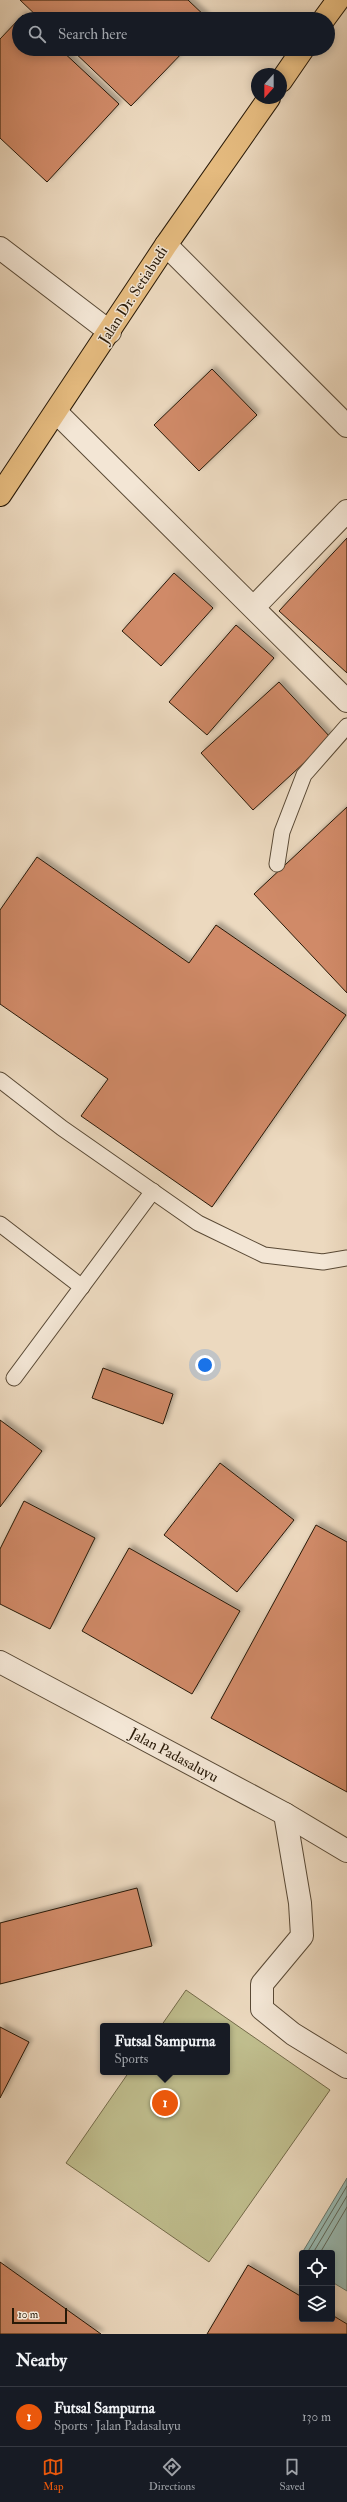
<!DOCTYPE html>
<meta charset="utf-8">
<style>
:root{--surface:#171b24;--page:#242831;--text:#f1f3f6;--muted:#9ea1a6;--line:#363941;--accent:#ea580c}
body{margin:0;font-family:"IM FELL Double Pica",serif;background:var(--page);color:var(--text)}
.controls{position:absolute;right:12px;bottom:12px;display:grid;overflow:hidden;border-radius:4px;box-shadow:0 2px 10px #0003}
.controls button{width:36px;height:36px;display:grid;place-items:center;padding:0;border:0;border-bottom:1px solid var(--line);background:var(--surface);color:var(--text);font:20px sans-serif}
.compass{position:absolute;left:251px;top:68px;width:36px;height:36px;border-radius:50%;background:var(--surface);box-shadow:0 2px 10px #0003;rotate:201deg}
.scale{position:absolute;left:12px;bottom:10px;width:55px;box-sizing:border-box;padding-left:4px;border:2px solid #281907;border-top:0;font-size:11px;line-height:14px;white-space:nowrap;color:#281907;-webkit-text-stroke:3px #f3e6d5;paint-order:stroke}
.you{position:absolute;left:205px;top:1365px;width:14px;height:14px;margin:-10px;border:3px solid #fff;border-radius:50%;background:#1a73e8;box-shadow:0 0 0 6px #1a73e833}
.badge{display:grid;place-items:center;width:26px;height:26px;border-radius:50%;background:var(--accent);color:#fff;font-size:13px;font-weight:700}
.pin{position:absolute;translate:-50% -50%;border:2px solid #fff;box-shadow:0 1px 4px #0006}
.popup{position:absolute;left:100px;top:2023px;width:130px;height:52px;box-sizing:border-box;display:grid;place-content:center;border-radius:4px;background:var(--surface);filter:drop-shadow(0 1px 3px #0005);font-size:13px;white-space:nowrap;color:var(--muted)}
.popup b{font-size:15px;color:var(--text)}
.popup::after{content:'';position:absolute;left:50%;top:100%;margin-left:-8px;border:8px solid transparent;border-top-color:var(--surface)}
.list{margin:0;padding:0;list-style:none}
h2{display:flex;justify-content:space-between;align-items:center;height:52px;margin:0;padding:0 16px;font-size:17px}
h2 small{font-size:13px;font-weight:400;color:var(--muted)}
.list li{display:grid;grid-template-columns:26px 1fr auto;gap:12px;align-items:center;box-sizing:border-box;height:60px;padding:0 16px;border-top:1px solid var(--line)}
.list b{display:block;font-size:15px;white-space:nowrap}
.list p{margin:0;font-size:13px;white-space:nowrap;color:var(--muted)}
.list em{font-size:13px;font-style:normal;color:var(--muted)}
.icon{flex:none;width:22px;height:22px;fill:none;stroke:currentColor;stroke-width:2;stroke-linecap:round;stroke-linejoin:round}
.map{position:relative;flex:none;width:347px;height:2334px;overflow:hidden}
.search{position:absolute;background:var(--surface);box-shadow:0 2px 10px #0003;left:12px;right:12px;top:12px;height:44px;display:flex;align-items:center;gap:10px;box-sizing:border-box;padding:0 14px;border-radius:22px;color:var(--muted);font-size:15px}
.sheet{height:112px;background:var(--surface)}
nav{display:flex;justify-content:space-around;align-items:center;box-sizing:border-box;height:56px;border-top:1px solid var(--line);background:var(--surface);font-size:11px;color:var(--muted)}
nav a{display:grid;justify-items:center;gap:2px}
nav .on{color:var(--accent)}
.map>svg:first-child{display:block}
.green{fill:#bfbd8d;stroke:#746b4a}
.water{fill:#99bab2;stroke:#6c7a6e}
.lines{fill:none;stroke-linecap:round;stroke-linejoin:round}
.shore{stroke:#606a5c;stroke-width:1}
.building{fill:#d08a67;stroke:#281907;filter:url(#shadow)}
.lane-casing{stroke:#594935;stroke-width:17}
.street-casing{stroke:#594935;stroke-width:24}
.primary-casing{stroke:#281907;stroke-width:24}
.lane{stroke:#f3e6d5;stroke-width:15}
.street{stroke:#f3e6d5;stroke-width:22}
.primary{stroke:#e6bc80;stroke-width:22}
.labels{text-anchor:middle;stroke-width:3;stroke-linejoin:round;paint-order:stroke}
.street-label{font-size:15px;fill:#281907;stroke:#f3e6d5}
</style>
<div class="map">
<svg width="347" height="2334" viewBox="0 0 347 2334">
<defs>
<filter id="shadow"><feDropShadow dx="3.5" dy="-3.5" stdDeviation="2" flood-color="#0004"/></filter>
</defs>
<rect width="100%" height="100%" fill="#ecd9bf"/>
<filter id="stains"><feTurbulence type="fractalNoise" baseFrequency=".005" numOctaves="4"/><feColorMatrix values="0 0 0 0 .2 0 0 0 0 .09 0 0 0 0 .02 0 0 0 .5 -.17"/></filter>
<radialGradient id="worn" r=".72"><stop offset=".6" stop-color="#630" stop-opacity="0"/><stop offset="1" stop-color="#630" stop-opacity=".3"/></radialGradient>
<!-- green -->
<polygon class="green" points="186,1990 330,2090 209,2262 66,2163 129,2072 227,2072 227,2026 161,2026"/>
<!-- water -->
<polygon class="water" points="347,2178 347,2291 332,2282 332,2253 302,2253"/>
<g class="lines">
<!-- shore -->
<g class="shore">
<polyline points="307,2253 347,2186"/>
<polyline points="313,2253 347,2196"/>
<polyline points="320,2253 347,2207"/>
</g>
</g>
<!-- building -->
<g class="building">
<polygon points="20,0 188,0 208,19 40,19"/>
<polygon points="23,15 28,19 19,19"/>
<polygon points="19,19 19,49 60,49 119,104 47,182 0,138 0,39"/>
<polygon points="71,49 186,49 131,106"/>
<polygon points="212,369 257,415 199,471 154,425"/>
<polygon points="347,538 347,673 279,611"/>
<polygon points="174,573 213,608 161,666 122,631"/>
<polygon points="236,625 274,658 207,735 169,702"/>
<polygon points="279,682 331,738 253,810 201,753"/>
<polygon points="347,807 347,993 254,894"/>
<polygon points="37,857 189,963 216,925 346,1015 212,1207 81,1116 108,1079 0,1004 0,910"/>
<polygon points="103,1368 173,1394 163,1424 92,1398"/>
<polygon points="0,1420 42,1451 0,1507"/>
<polygon points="220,1463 294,1520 237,1592 164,1535"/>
<polygon points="24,1501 95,1538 50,1629 0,1604 0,1549"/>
<polygon points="316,1525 347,1542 347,1792 211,1718"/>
<polygon points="129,1548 240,1611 192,1694 82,1631"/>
<polygon points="137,1888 152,1946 0,1984 0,1923"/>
<polygon points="0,2027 29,2042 0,2098"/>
<polygon points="0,2262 101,2334 0,2334"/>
<polygon points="248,2265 302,2297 302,2319 332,2319 332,2315 347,2324 347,2334 207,2334"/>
</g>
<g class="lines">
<!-- lane casing -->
<g class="lane-casing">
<g id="lane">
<polyline points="277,864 282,832 304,775 347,726"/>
<polyline points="0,1080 62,1128 198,1223 264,1255 323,1262 347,1258"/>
<polyline points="0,1224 82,1287"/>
<polyline points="14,1378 153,1191"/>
</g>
</g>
<!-- street casing -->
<g class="street-casing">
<g id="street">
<polyline points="166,245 347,426"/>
<polyline points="0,248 110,332"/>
<polyline points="56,412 347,701"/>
<polyline points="254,607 347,511"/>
<polyline points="0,1662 285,1814 347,1851"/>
<polyline points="285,1814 300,1903 302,1936 262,1984 262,2009 293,2034 347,2067"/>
</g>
</g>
<!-- primary casing -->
<g class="primary-casing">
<g id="primary">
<polyline points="324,19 338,0"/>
<polyline points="281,81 303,49"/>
<polyline points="0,495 166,245 269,98"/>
</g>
</g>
<!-- lane -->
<use href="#lane" class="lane"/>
<!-- street -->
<use href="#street" class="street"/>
<!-- primary -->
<use href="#primary" class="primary"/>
</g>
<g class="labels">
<!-- street labels -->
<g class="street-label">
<text transform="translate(133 295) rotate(-57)" y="5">Jalan Dr. Setiabudi</text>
<text transform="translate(174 1755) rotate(28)" y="5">Jalan Padasaluyu</text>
</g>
</g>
<rect width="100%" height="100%" filter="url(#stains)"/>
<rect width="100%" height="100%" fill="url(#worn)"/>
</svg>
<div class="controls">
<button><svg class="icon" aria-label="locate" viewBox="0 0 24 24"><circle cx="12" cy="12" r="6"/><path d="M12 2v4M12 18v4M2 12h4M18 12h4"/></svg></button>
<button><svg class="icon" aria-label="layers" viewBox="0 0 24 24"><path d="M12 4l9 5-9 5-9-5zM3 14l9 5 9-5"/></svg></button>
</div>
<svg class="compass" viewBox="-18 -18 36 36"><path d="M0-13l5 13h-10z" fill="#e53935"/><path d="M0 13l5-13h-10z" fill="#9ea1a6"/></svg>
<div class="scale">10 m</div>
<div class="you"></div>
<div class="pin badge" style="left:165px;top:2103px">1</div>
<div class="popup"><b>Futsal Sampurna</b>Sports</div>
<div class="search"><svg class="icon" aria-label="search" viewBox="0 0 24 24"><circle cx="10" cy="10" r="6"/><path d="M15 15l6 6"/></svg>Search here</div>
</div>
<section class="sheet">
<h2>Nearby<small></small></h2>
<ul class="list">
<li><span class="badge">1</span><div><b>Futsal Sampurna</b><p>Sports · Jalan Padasaluyu</p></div><em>130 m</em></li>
</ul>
</section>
<nav>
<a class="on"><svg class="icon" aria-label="map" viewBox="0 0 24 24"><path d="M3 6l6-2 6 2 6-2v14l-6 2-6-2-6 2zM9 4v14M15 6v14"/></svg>Map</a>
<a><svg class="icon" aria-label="directions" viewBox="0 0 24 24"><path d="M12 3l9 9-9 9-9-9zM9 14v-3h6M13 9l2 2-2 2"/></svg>Directions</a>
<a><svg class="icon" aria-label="saved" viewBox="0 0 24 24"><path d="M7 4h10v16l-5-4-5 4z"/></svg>Saved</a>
</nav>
